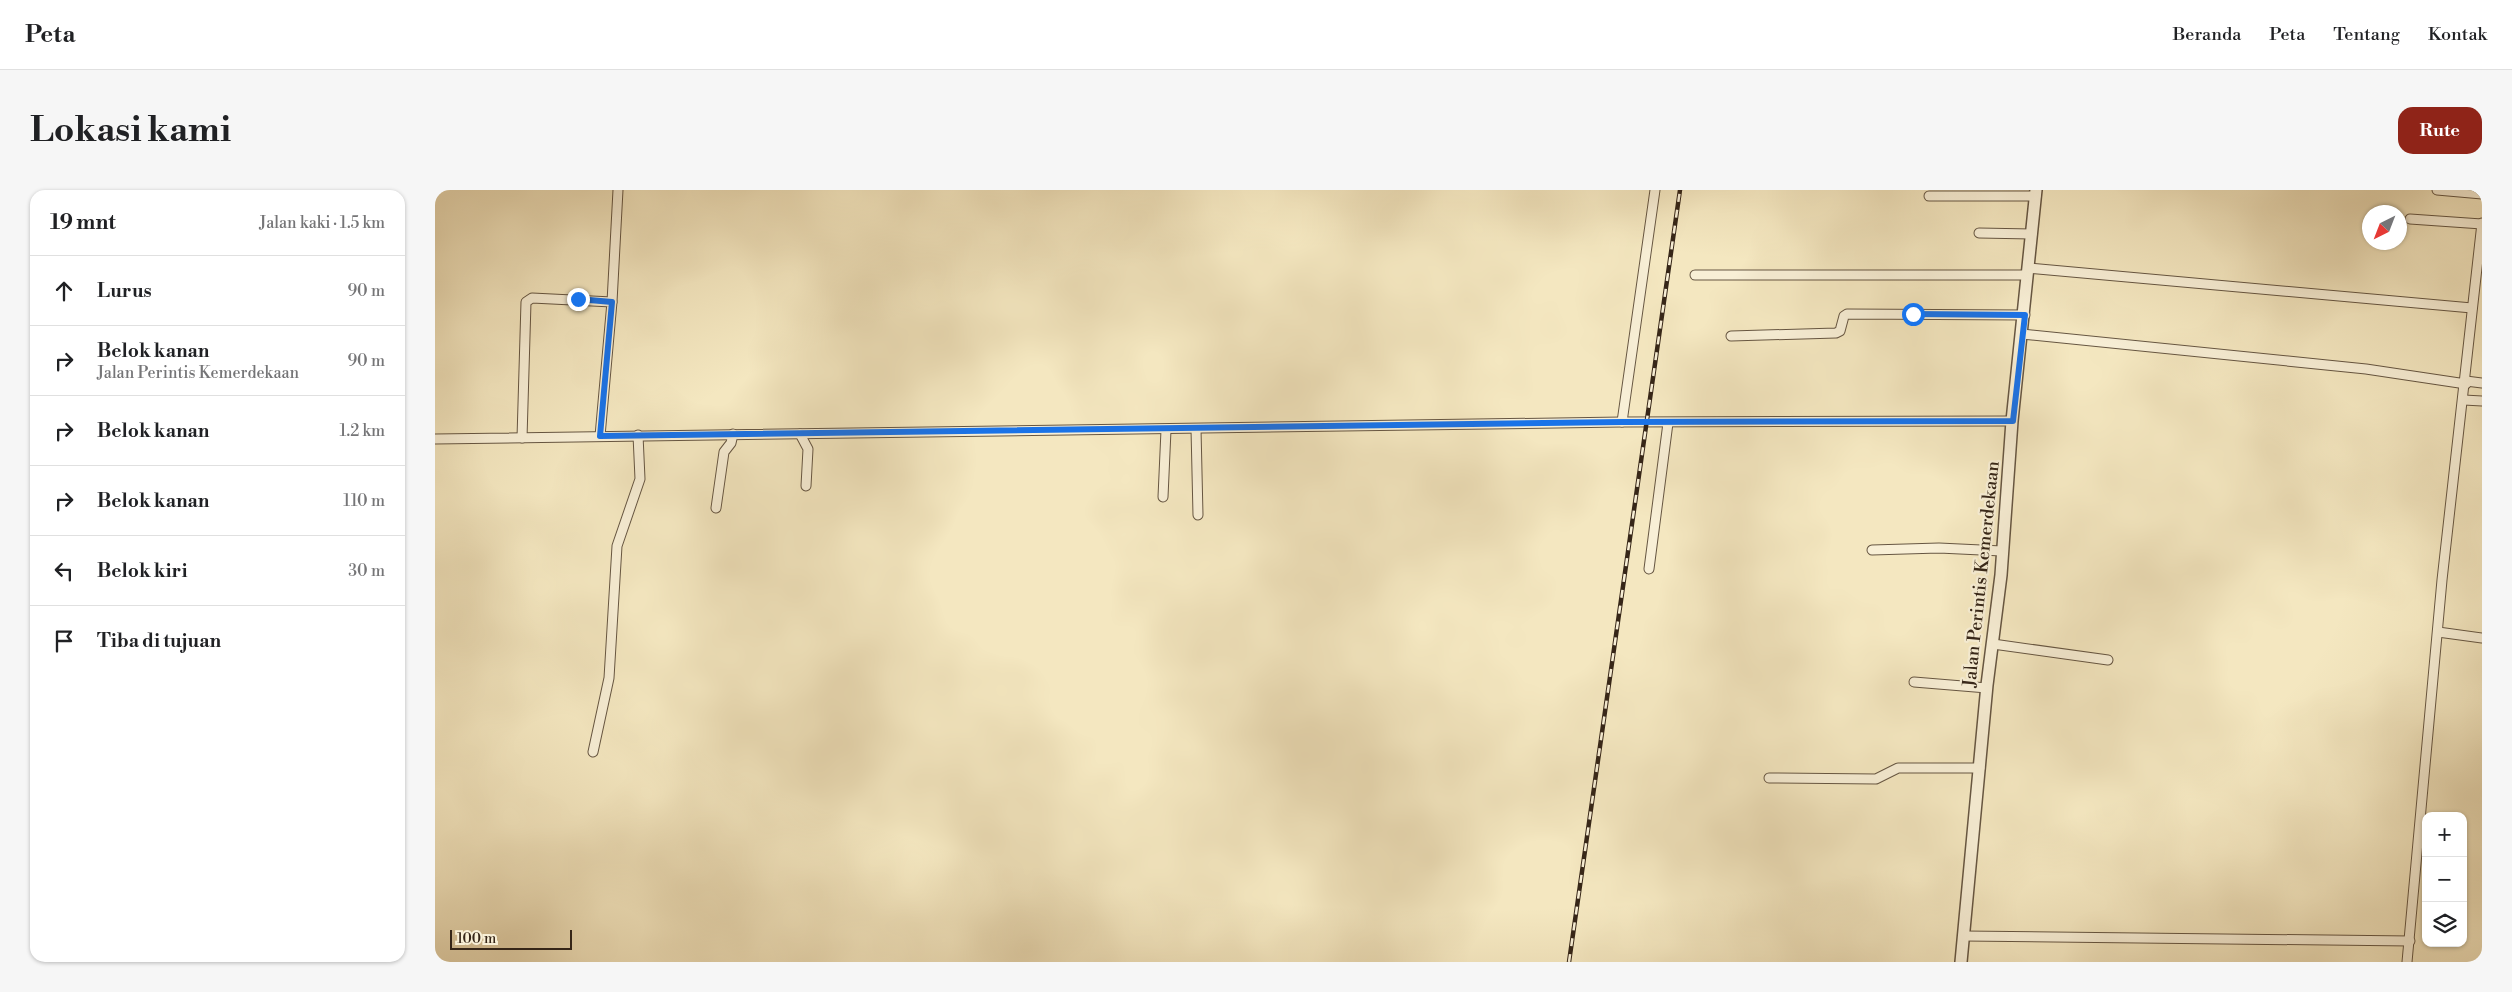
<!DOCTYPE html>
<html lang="id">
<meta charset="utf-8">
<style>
:root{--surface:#fff;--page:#f6f6f6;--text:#202124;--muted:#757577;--line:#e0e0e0;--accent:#8f2418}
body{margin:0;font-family:"Libre Bodoni",serif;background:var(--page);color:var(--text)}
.controls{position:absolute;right:15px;bottom:15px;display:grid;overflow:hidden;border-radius:10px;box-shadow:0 1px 4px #0004}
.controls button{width:45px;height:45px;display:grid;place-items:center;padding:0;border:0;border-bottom:1px solid var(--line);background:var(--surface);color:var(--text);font:25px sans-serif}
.compass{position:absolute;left:1927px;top:15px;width:45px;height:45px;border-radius:50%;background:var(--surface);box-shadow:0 1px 4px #0004;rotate:222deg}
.scale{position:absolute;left:15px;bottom:12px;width:122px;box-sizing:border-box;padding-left:5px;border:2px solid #362618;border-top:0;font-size:14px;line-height:18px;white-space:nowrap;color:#362618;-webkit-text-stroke:4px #f8efd6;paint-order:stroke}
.stop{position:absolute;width:15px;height:15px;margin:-11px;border:4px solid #1a73e8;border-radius:50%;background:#fff}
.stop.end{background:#1a73e8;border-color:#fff;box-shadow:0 1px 5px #0008}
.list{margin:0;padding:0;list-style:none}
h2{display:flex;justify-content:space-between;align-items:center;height:65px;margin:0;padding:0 20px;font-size:21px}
h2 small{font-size:16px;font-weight:400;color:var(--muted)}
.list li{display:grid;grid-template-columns:32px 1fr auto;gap:15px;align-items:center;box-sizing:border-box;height:70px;padding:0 20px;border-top:1px solid var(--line)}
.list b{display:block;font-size:19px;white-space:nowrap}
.list p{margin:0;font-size:16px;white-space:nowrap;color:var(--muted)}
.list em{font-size:16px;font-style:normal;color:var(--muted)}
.icon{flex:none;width:28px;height:28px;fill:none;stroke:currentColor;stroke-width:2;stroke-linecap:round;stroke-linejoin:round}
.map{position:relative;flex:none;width:2047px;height:772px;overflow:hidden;border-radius:15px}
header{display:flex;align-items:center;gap:30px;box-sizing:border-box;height:70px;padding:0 25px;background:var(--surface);border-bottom:1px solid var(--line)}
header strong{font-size:24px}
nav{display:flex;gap:28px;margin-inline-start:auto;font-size:18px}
.intro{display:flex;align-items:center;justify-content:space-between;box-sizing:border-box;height:120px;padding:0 30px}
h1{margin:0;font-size:35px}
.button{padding:12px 22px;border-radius:15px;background:var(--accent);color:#fff;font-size:18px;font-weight:700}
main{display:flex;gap:30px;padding:0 30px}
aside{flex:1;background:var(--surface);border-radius:15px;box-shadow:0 1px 4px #0004}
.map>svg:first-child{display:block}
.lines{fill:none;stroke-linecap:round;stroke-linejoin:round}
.minor-casing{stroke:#665642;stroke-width:11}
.tertiary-casing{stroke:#665642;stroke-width:14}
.minor{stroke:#f8efd6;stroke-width:9}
.tertiary{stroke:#f8efd6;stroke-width:11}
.rail-casing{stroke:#362618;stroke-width:4.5}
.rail{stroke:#f8efd6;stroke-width:2.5;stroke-dasharray:8;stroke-linecap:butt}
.route{stroke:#1a73e8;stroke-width:6}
.labels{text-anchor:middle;stroke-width:4.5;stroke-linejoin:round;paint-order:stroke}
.street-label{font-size:18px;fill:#362618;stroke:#f8efd6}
</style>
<header>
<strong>Peta</strong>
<nav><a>Beranda</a><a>Peta</a><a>Tentang</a><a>Kontak</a></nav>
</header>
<div class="intro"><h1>Lokasi kami</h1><a class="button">Rute</a></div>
<main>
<aside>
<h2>19 mnt<small>Jalan kaki · 1.5 km</small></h2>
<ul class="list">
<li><svg class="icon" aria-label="ahead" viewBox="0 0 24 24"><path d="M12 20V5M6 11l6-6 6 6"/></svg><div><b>Lurus</b></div><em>90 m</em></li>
<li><svg class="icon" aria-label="right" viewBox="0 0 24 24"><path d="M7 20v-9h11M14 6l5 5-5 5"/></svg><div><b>Belok kanan</b><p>Jalan Perintis Kemerdekaan</p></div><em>90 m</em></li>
<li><svg class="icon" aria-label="right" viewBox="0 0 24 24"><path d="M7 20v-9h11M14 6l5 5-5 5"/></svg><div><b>Belok kanan</b></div><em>1.2 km</em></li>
<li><svg class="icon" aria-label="right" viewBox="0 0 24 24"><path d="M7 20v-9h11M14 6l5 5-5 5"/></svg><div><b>Belok kanan</b></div><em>110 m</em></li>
<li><svg class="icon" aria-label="left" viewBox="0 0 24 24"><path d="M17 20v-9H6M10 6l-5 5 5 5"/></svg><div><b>Belok kiri</b></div><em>30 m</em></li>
<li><svg class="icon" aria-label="arrive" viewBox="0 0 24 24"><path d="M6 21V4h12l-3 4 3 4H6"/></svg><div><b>Tiba di tujuan</b></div></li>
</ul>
</aside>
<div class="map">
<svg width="2047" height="772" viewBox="0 0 2047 772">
<rect width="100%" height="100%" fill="#f4e7c0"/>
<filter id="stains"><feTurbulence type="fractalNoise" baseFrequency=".004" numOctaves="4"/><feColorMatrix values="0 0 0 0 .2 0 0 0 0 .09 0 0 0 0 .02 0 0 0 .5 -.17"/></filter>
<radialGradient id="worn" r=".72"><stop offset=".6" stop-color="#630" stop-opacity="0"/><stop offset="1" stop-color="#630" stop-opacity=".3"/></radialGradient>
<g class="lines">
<!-- minor casing -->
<g class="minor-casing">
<g id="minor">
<polyline points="2002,0 2047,4"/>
<polyline points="1494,6 1601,6"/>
<polyline points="1975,29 2047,34"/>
<polyline points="1544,43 1597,44"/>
<polyline points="1593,78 2037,118"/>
<polyline points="1260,85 1592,85"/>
<polyline points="177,112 183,0"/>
<polyline points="1587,144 1931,179 2031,194"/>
<polyline points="1296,146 1401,143 1405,141 1409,126 1412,124 1590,125"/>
<polyline points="2031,191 2047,193"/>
<polyline points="2029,210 2047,211"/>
<polyline points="1187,232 1220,0"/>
<polyline points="761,239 763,325"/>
<polyline points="365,244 373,259 371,296"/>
<polyline points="87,248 91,112 97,108 177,112 165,246"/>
<polyline points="0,249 1187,232 1577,231"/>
<polyline points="728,307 731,240"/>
<polyline points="281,318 289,262 296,253 298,244"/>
<polyline points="1437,360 1504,358 1567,361"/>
<polyline points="1214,379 1233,233"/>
<polyline points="2003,442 2047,448"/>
<polyline points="1558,454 1673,470"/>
<polyline points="1479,492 1552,498"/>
<polyline points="158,562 174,488 182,356 205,289 203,245"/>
<polyline points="1334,588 1441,589 1463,578 1545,578"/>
<polyline points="1529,746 1975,751"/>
<polyline points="1972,772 2007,390 2047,33"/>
</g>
</g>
<!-- tertiary casing -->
<g class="tertiary-casing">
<polyline id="tertiary" points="1526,772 1552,495 1566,385 1577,231 1601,0"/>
</g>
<!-- minor -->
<use href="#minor" class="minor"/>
<!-- tertiary -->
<use href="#tertiary" class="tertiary"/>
<!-- rail casing -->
<g class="rail-casing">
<polyline id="rail" points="1134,772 1245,0"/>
</g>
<!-- rail -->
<use href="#rail" class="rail"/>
</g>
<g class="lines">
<!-- route -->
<polyline class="route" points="143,109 177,112 165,246 1187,232 1578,231 1590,125 1478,124"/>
</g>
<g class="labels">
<!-- street labels -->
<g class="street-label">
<text transform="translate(1546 384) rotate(-84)" y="6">Jalan Perintis Kemerdekaan</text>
</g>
</g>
<rect width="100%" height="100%" filter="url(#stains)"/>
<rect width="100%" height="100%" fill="url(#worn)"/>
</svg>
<div class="controls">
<button>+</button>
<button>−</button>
<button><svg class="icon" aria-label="layers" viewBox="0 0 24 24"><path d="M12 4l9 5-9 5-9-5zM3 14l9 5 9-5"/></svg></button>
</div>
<svg class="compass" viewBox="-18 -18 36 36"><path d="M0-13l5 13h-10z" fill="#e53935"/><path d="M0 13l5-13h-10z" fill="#757577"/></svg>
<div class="scale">100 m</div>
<div class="stop" style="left:1478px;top:124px"></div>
<div class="stop end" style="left:143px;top:109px"></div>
</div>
</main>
